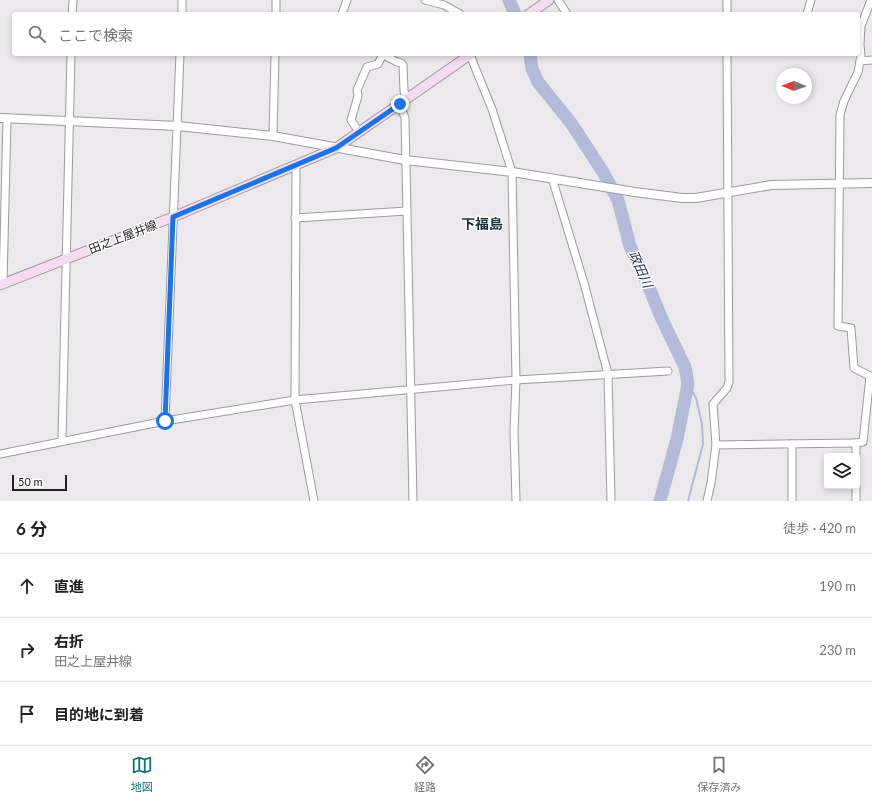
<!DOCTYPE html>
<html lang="ja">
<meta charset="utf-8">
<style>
:root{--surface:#fff;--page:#f2f2f2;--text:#202124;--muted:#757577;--line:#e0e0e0;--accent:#0f766e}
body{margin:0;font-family:Lato,"Noto Sans JP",sans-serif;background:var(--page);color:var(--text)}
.controls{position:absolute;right:12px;bottom:12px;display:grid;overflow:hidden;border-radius:4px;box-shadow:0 2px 6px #0003}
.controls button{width:36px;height:36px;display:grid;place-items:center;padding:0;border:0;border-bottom:1px solid var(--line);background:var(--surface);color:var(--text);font:20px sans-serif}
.compass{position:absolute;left:776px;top:68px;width:36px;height:36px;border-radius:50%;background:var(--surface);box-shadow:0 2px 6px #0003;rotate:271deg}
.scale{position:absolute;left:12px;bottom:10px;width:55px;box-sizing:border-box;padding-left:4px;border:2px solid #242324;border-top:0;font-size:11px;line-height:14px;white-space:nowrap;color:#242324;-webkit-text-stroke:3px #fff;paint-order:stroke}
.stop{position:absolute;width:12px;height:12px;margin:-9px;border:3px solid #1a73e8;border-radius:50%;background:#fff}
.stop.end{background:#1a73e8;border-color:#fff;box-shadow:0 1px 4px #0008}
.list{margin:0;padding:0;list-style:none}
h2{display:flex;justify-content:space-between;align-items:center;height:52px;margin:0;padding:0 16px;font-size:17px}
h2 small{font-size:13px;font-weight:400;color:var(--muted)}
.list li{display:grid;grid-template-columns:26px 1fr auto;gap:12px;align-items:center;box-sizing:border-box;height:64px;padding:0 16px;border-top:1px solid var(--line)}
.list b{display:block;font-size:15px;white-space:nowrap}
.list p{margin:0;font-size:13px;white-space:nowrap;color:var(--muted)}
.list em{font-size:13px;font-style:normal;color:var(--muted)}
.icon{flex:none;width:22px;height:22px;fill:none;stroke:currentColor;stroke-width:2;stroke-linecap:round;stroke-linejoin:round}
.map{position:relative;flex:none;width:872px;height:501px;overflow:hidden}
.search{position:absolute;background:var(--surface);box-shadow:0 2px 6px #0003;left:12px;right:12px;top:12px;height:44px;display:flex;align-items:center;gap:10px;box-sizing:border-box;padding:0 14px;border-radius:4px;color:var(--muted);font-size:15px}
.sheet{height:244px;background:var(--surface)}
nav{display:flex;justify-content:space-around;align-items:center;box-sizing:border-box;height:56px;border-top:1px solid var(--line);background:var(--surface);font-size:11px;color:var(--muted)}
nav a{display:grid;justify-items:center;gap:2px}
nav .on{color:var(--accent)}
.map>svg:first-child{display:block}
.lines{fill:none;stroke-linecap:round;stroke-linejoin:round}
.stream{stroke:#b3bbd9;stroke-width:2}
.river{stroke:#b3bbd9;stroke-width:13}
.minor-casing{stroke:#9c9b9d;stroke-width:9}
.tertiary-casing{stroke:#9c9b9d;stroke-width:10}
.secondary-casing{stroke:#9c9b9d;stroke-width:11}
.minor{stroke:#fff;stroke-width:7}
.tertiary{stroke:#fff;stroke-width:8}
.secondary{stroke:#f6dbf1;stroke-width:9}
.route{stroke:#1a73e8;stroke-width:5}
.labels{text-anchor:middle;stroke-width:3;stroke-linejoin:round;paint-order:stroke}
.street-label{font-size:12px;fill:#242324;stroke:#fff}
.water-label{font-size:13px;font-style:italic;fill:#2c355d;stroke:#fff}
.quarter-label{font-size:14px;font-weight:bold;fill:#123339;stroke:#fff}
</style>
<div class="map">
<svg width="872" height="501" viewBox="0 0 872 501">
<rect width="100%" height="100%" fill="#ebe9ec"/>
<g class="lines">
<!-- stream -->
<polyline class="stream" points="688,501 703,444 702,424 696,398 688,384"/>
<!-- river -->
<g class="river">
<polyline points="509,0 515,14"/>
<polyline points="530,54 532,69 538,82 571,123 603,172 618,200 630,246 650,290 661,317 685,367 688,384 677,439 660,501"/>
</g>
<!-- minor casing -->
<g class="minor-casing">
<g id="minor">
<polyline points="425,0 444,5 460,14"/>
<polyline points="558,0 567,14"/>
<polyline points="727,0 727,14"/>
<polyline points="72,14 73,0"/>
<polyline points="182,14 182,0"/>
<polyline points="276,14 276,0"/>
<polyline points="342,14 347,0"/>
<polyline points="807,14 811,0"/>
<polyline points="382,54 397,62 401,63 403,65 404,91 406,100"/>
<polyline points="470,55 492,109 512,172 516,380 514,431 516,501"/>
<polyline points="860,61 872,60"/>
<polyline points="400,104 405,118 413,501"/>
<polyline points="359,132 351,120 358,96 357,90 367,67 378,64 383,54"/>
<polyline points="273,136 275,54"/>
<polyline points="296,165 295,400 314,501"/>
<polyline points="552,178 584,283 608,374 611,501"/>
<polyline points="295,218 407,211"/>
<polyline points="3,284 7,118"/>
<polyline points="165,421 180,54"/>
<polyline points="62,440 71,54"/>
<polyline points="716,445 856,443"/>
<polyline points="0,454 165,421 295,400 516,380 668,371"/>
<polyline points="856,456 856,443 863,442 870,376 854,368 851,328 838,326 840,115 844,101 858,72 861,56 860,44 861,26 871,0"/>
<polyline points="707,501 711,483 716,445 713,404 727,388 729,382 727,54"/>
<polyline points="792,501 792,444"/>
<polyline points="856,501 856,486"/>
</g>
</g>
<!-- tertiary casing -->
<g class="tertiary-casing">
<polyline id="tertiary" points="0,118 178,126 273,136 405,160 512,172 635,192 682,198 696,198 771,185 872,183"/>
</g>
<!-- secondary casing -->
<g class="secondary-casing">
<g id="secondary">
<polyline points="529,14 549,0"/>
<polyline points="0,285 173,217 336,148 471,54"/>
</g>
</g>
<!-- minor -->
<use href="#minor" class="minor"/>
<!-- tertiary -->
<use href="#tertiary" class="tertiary"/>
<!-- secondary -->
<use href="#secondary" class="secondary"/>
</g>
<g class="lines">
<!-- route -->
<polyline class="route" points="165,421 173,217 336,148 400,104"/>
</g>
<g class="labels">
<!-- street labels -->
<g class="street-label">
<text transform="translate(123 237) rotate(-21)" y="4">田之上屋井線</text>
</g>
<!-- water labels -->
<g class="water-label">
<text transform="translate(641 269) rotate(66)" y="5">政田川</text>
</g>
<!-- quarter labels -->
<g class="quarter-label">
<text x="482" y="229">下福島</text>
</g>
</g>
</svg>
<div class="controls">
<button><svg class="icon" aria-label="layers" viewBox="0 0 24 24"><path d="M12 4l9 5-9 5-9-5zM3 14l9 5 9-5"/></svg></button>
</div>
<svg class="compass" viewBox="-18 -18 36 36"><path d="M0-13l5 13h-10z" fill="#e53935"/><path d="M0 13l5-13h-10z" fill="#757577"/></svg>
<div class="scale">50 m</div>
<div class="stop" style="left:165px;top:421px"></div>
<div class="stop end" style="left:400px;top:104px"></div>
<div class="search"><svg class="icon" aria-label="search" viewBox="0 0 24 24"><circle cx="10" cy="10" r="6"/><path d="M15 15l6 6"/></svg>ここで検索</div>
</div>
<section class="sheet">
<h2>6 分<small>徒歩 · 420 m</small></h2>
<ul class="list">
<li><svg class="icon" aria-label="ahead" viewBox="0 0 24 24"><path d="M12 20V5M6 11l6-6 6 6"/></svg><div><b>直進</b></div><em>190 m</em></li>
<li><svg class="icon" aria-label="right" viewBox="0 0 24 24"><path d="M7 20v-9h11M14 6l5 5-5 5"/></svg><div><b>右折</b><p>田之上屋井線</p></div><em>230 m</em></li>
<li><svg class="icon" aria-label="arrive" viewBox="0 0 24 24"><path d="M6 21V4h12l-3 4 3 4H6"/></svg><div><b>目的地に到着</b></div></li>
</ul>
</section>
<nav>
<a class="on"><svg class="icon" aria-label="map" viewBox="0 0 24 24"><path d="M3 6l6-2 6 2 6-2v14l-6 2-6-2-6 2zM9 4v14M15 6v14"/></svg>地図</a>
<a><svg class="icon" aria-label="directions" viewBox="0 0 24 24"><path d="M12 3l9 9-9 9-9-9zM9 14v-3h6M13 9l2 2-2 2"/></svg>経路</a>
<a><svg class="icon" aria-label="saved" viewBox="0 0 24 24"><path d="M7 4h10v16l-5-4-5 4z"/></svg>保存済み</a>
</nav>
